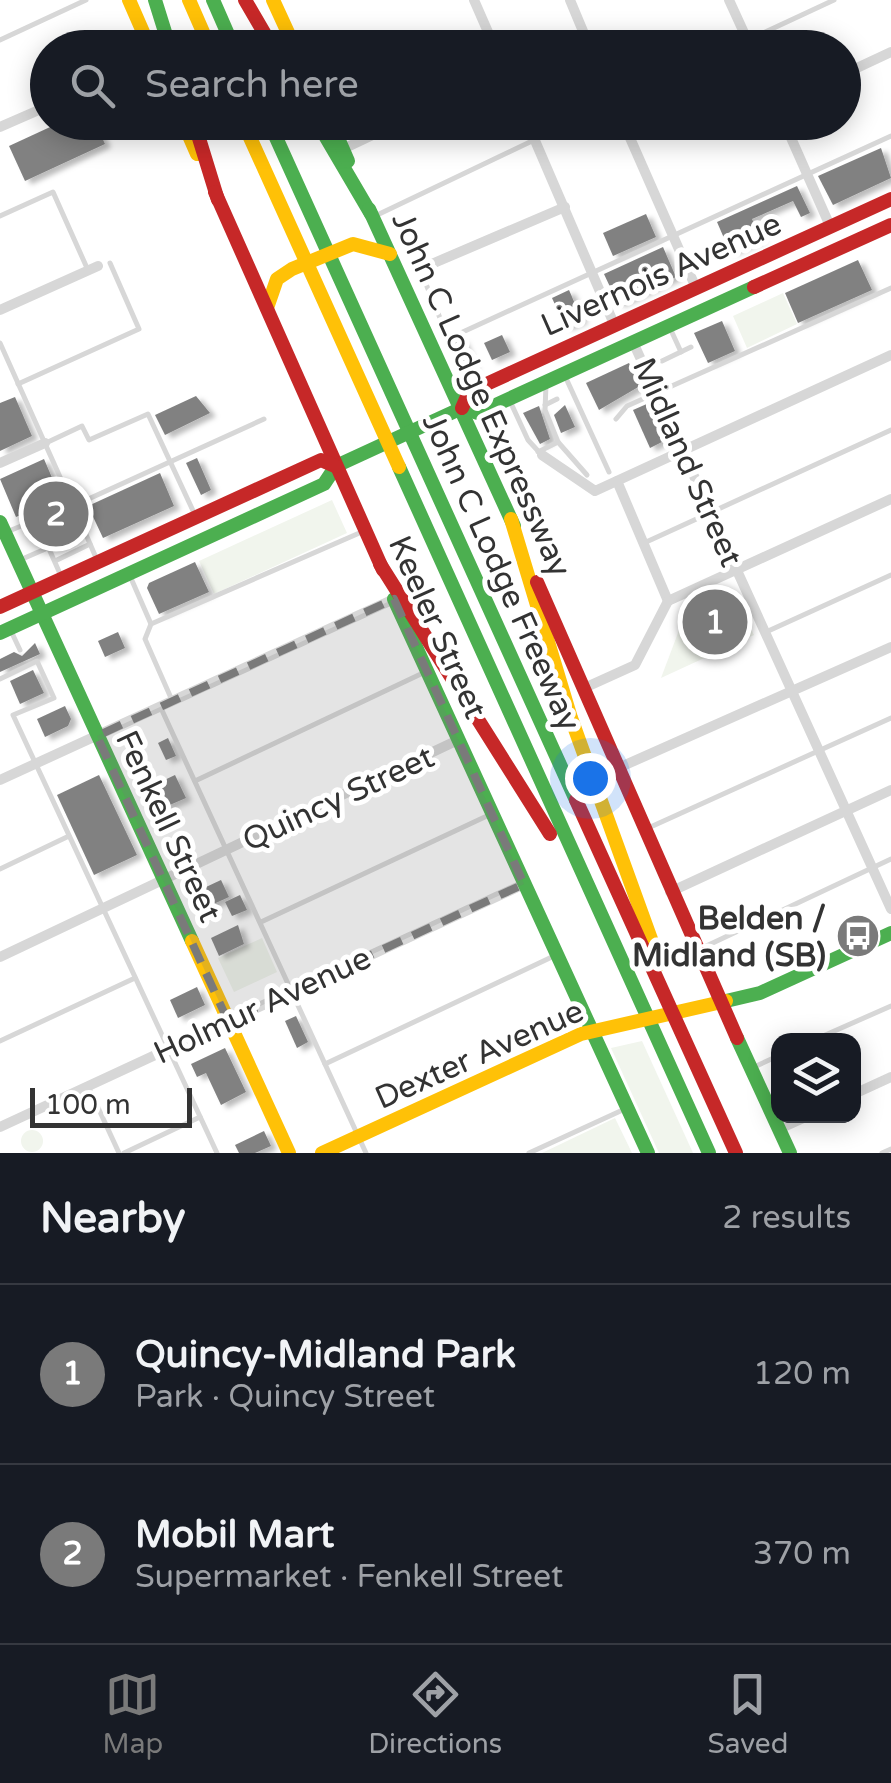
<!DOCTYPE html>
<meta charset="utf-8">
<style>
:root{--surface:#171b24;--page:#242831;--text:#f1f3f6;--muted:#9ea1a6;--line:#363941;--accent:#7a7a7a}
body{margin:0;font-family:"Varela Round",sans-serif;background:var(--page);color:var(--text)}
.controls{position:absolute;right:30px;bottom:30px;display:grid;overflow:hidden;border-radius:20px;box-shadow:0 5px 25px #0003}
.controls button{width:90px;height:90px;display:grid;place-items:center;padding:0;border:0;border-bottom:2px solid var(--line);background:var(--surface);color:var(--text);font:50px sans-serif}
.scale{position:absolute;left:30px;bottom:25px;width:162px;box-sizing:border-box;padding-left:10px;border:5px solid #333;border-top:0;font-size:28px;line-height:35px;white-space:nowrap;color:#333;-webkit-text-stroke:8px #fff;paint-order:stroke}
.you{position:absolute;left:590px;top:778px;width:35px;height:35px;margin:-25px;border:8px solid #fff;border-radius:50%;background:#1a73e8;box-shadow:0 0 0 15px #1a73e833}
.badge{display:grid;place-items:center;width:65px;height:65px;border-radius:50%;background:var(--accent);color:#fff;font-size:32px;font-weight:700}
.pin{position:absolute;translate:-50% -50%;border:5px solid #fff;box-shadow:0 2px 10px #0006}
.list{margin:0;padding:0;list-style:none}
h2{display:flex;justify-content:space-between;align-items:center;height:130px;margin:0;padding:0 40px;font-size:42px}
h2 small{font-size:32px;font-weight:400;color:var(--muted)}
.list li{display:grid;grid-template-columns:65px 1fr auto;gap:30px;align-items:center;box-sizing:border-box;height:180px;padding:0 40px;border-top:2px solid var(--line)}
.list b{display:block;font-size:38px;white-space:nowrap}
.list p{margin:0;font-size:32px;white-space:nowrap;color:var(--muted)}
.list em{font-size:32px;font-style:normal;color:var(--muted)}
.icon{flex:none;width:55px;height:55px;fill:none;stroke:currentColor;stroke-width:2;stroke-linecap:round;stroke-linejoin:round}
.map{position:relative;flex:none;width:891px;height:1153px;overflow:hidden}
.search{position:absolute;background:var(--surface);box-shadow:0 5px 25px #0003;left:30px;right:30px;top:30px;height:110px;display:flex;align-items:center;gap:25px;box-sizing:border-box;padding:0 35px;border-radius:55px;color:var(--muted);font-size:38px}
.sheet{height:490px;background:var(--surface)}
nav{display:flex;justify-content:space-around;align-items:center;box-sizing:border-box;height:140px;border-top:2px solid var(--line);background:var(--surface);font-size:28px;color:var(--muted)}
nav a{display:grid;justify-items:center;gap:5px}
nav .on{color:var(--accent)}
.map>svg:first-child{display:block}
.green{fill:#f1f5ed}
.building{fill:#818181;filter:url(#shadow)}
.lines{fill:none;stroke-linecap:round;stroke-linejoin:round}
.lane{stroke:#d7d7d7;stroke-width:5}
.street{stroke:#d7d7d7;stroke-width:10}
.fast{stroke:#4caf50;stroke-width:14}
.slow{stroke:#ffc107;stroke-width:14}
.jam{stroke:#c62828;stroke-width:14}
.marked{fill:#7a7a7a;fill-opacity:0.2;stroke:#7a7a7a;stroke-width:8;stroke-dasharray:20 12;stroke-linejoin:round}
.labels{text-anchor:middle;stroke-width:10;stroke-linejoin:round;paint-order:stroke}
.street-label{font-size:32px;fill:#333;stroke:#fff}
.poi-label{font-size:32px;font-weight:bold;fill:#333;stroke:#fff;text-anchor:end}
</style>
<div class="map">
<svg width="891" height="1153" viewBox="0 0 891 1153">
<defs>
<filter id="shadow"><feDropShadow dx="6" dy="3.5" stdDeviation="2.5" flood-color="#0004"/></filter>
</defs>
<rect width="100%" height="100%" fill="#fff"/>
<!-- green -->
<g class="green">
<polygon points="783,293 797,324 747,348 733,316"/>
<polygon points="332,500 347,533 214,594 199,561"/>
<polygon points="731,588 754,635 661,678 687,609"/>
<polygon points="262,938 277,972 234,992 218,958"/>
<polygon points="642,1041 693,1153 659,1153 611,1048"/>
<polygon points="615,1118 632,1153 542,1153"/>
<circle cx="32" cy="1141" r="11"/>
</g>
<!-- building -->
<g class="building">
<polygon points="61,122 95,122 105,144 25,181 9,146"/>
<polygon points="881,148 891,178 833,205 818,176"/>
<polygon points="797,186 810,213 801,217 793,201 752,219 761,239 730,252 717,222"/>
<polygon points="646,214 656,237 613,256 603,233"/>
<polygon points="663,247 676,277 618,304 604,274"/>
<polygon points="858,260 872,290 798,323 785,293"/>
<polygon points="569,290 582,320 565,327 552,298"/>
<polygon points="722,321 735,351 708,363 694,333"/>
<polygon points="502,335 510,352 492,360 484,343"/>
<polygon points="462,339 474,368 466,372 453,342"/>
<polygon points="629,363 640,386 599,410 586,383"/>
<polygon points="196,396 210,413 165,435 155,415"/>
<polygon points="15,397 32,436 0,451 0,403"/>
<polygon points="649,403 666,440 650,448 633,410"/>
<polygon points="565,405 575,427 561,433 554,415"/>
<polygon points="539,406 550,439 540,444 523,413"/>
<polygon points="197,458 211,490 201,495 186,463"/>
<polygon points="44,459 56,487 42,493 47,503 16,517 0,479"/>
<polygon points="160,473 174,506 103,538 88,506"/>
<polygon points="62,504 67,514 47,524 42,513"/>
<polygon points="195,562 209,592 159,614 147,588 149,583"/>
<polygon points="118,632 125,648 105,657 98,641"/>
<polygon points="35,643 40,654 0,672 0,659 14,652 22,656"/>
<polygon points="33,670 44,693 20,704 10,681"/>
<polygon points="65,706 71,719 68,726 45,737 37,719"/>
<polygon points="168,738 176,756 166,760 158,743"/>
<polygon points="99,775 137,855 94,875 57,795"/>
<polygon points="175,775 186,798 165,807 154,785"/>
<polygon points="221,880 229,897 198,911 191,894"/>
<polygon points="240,895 247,910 232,916 225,902"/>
<polygon points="238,925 244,944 219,956 211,938"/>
<polygon points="197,987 205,1005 178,1018 170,1000"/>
<polygon points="296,1016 308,1042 297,1048 285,1021"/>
<polygon points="225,1048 246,1092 221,1105 206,1073 197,1077 191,1064"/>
<polygon points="264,1131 271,1146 255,1153 239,1153 235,1145"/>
</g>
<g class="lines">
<!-- lane -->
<g class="lane">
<polyline points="750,39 834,0"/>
<polyline points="0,40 86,0"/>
<polyline points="0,216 53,192 87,268"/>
<polyline points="375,216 532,141"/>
<polyline points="421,272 447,335 454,336 891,136"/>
<polyline points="670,328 681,352"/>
<polyline points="0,343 73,506 264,419"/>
<polyline points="662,361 691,347"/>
<polyline points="565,376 609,472"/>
<polyline points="18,384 139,329 110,263"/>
<polyline points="510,401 528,440 539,452"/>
<polyline points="545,405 557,399"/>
<polyline points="616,419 627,406 891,288"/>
<polyline points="48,442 82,426 89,440 148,414 195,515"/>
<polyline points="558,442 587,475"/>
<polyline points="538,452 558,442 545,410 546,385"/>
<polyline points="9,531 26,524 42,533"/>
<polyline points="73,536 84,531"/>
<polyline points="644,543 891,430"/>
<polyline points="20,560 59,543"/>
<polyline points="55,561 90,544"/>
<polyline points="61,576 42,533 78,516 97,560"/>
<polyline points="130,576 151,624"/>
<polyline points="11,631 20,650"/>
<polyline points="766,632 891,575"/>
<polyline points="0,679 37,661 54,698 13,715 217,1153"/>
<polyline points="171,698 145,639 151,624 364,531"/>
<polyline points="160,706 366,1153"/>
<polyline points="195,781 423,673"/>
<polyline points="646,829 891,718"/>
<polyline points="0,869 69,836"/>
<polyline points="261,922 489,815"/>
<polyline points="700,949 891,859"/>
<polyline points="814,1040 891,1006"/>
<polyline points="0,1041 135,978"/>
<polyline points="325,1064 554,956"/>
<polyline points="754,1067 778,1056"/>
<polyline points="89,1088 119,1153"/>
<polyline points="124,1153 200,1117"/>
<polyline points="529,1153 627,1108"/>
<polyline points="882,1153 891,1149"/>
</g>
<!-- street -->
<g class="street">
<polyline points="474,0 495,48"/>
<polyline points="570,0 590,48"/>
<polyline points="729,0 751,48"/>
<polyline points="844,74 891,52"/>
<polyline points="527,122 614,324"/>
<polyline points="623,122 696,288"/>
<polyline points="784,122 830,226"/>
<polyline points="0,127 48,106"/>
<polyline points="343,149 400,122"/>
<polyline points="420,269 565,207"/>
<polyline points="0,310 98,266"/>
<polyline points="633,342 891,909"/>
<polyline points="542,455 595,491 891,355"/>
<polyline points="0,463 45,443"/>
<polyline points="617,481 668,601"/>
<polyline points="668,601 891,499"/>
<polyline points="582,689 635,665 668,601"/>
<polyline points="616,769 891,647"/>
<polyline points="0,780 394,599"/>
<polyline points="670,892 891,790"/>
<polyline points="0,957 458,740"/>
<polyline points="854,1094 891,1077"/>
<polyline points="0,1127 524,884"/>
<polyline points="779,1129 808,1116"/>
</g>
<!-- fast -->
<g class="fast">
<polyline points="155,0 170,48"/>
<polyline points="213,0 234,48"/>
<polyline points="269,122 576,800"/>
<polyline points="317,122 371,214"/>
<polyline points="331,122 348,161"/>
<polyline points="369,209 514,526"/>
<polyline points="399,467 709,1153"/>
<polyline points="0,522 192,941"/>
<polyline points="394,599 648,1153"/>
<polyline points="0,633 324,484 336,466 462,408 478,413 754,287"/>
<polyline points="726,1001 760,993 891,933"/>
<polyline points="737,1038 790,1153"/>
</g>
<!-- slow -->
<g class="slow">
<polyline points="129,0 150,48"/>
<polyline points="189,0 210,48"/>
<polyline points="273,0 295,48"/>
<polyline points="183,122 197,154"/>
<polyline points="243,122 399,467"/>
<polyline points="267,308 277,279 292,269 353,244 390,254"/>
<polyline points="511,519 571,718 660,964"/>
<polyline points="192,941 289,1153"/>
<polyline points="322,1153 581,1034 726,1001"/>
</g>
<!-- jam -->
<g class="jam">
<polyline points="245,0 273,48"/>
<polyline points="194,122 218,200"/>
<polyline points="215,192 383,570"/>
<polyline points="754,287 891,225"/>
<polyline points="462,408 469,392 891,199"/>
<polyline points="380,564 550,834"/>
<polyline points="537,582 737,1038"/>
<polyline points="0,607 321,460 335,466"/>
<polyline points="576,800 736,1153"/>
</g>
</g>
<!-- marked area -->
<path class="marked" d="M394 599 524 884 228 1021 97 736Z"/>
<!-- icons -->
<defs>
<g id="bus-disc" transform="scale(2.25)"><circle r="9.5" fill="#7a7a7a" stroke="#fff"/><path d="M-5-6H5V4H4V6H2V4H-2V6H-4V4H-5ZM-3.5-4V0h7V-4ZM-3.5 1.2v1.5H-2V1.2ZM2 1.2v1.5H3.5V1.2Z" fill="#fff"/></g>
</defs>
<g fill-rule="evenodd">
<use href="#bus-disc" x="858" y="936"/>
</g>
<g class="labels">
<!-- street labels -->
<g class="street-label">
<text transform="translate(661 274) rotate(-24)" y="11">Livernois Avenue</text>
<text transform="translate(482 394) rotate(66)" y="11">John C Lodge Expressway</text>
<text transform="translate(688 462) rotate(66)" y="11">Midland Street</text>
<text transform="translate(502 572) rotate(66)" y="11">John C Lodge Freeway</text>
<text transform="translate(438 627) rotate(66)" y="11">Keeler Street</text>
<text transform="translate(338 798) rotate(-25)" y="11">Quincy Street</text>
<text transform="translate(169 826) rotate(65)" y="11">Fenkell Street</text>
<text transform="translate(262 1005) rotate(-25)" y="11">Holmur Avenue</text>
<text transform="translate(479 1054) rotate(-24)" y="11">Dexter Avenue</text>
</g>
<!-- poi labels -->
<g class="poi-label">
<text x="826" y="929">Belden /<tspan x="826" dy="37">Midland (SB)</tspan></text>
</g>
</g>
</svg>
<div class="controls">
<button><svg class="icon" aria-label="layers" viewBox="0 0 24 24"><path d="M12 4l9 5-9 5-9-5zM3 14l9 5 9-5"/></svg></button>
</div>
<div class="scale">100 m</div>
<div class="you"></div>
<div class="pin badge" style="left:715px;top:622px">1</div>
<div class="pin badge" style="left:56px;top:514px">2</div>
<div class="search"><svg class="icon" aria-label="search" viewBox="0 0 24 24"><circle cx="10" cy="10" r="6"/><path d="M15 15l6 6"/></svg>Search here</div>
</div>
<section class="sheet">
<h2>Nearby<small>2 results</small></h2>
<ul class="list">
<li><span class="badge">1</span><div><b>Quincy-Midland Park</b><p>Park · Quincy Street</p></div><em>120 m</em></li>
<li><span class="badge">2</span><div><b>Mobil Mart</b><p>Supermarket · Fenkell Street</p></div><em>370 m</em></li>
</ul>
</section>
<nav>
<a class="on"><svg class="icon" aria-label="map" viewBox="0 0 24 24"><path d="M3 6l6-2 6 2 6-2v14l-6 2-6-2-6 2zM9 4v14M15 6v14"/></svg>Map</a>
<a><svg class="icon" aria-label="directions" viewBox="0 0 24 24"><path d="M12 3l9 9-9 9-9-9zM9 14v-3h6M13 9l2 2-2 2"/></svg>Directions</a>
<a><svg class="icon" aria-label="saved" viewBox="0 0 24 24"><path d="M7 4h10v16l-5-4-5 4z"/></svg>Saved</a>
</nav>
